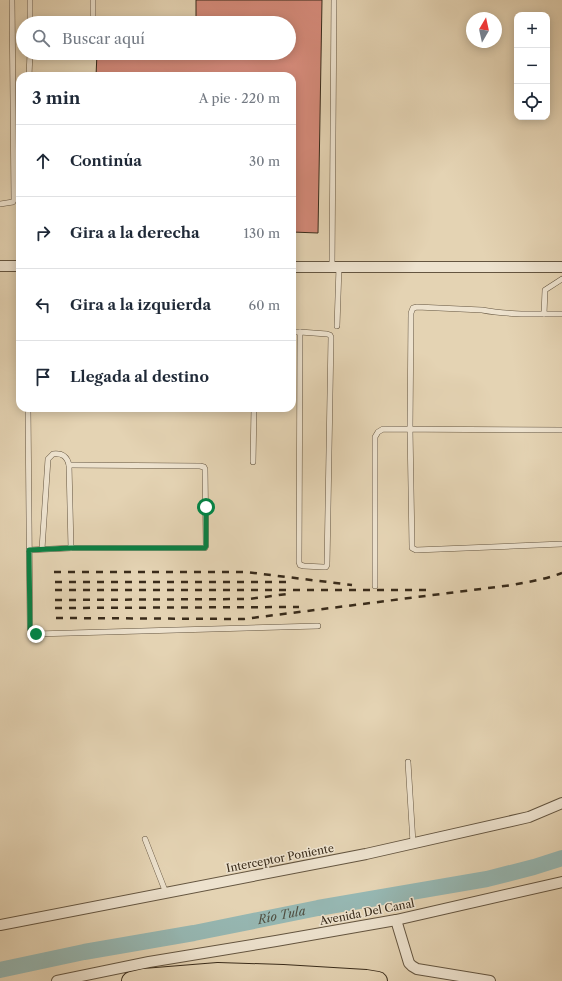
<!DOCTYPE html>
<html lang="es">
<meta charset="utf-8">
<style>
:root{--surface:#fff;--page:#f6f6f7;--text:#1f2937;--muted:#747a83;--line:#e0e1e3}
body{margin:0;font-family:"Libre Caslon Text",serif;background:var(--page);color:var(--text)}
.controls{position:absolute;right:12px;top:12px;display:grid;overflow:hidden;border-radius:8px;box-shadow:0 2px 10px #0003}
.controls button{width:36px;height:36px;display:grid;place-items:center;padding:0;border:0;border-bottom:1px solid var(--line);background:var(--surface);color:var(--text);font:20px sans-serif}
.compass{position:absolute;left:466px;top:12px;width:36px;height:36px;border-radius:50%;background:var(--surface);box-shadow:0 2px 10px #0003;rotate:9deg}
.stop{position:absolute;width:12px;height:12px;margin:-9px;border:3px solid #0b8043;border-radius:50%;background:#fff}
.stop.end{background:#0b8043;border-color:#fff;box-shadow:0 1px 4px #0008}
.list{margin:0;padding:0;list-style:none}
h2{display:flex;justify-content:space-between;align-items:center;height:52px;margin:0;padding:0 16px;font-size:17px}
h2 small{font-size:13px;font-weight:400;color:var(--muted)}
.list li{display:grid;grid-template-columns:26px 1fr auto;gap:12px;align-items:center;box-sizing:border-box;height:72px;padding:0 16px;border-top:1px solid var(--line)}
.list b{display:block;font-size:15px;white-space:nowrap}
.list em{font-size:13px;font-style:normal;color:var(--muted)}
.icon{flex:none;width:22px;height:22px;fill:none;stroke:currentColor;stroke-width:2;stroke-linecap:round;stroke-linejoin:round}
.map{position:relative;flex:none;width:562px;height:981px;overflow:hidden}
.search{position:absolute;background:var(--surface);box-shadow:0 2px 10px #0003;left:16px;top:16px;width:280px;height:44px;display:flex;align-items:center;gap:10px;box-sizing:border-box;padding:0 14px;border-radius:22px;color:var(--muted);font-size:15px}
.panel{position:absolute;background:var(--surface);box-shadow:0 2px 10px #0003;left:16px;top:72px;width:280px;height:340px;border-radius:12px}
.map>svg:first-child{display:block}
.lines{fill:none;stroke-linecap:round;stroke-linejoin:round}
.river{stroke:#96b7b2;stroke-width:16}
.building{fill:#d38978;stroke:#392b1a}
.service-casing{stroke:#645540;stroke-width:6}
.minor-casing{stroke:#645540;stroke-width:12}
.motorway-casing{stroke:#392b1a;stroke-width:20}
.service{stroke:#ede2ce;stroke-width:5}
.minor{stroke:#ede2ce;stroke-width:10}
.motorway{stroke:#e4d3b3;stroke-width:18}
.rail{stroke:#392b1a;stroke-width:2.5;stroke-dasharray:7 7;stroke-linecap:butt}
.route{stroke:#0b8043;stroke-width:5}
.labels{text-anchor:middle;stroke-width:3;stroke-linejoin:round;paint-order:stroke}
.street-label{font-size:11px;fill:#392b1a;stroke:#ede2ce}
.water-label{font-size:12px;font-style:italic;fill:#504e40;stroke:#ede2ce}
</style>
<div class="map">
<svg width="562" height="981" viewBox="0 0 562 981">
<rect width="100%" height="100%" fill="#e4d3b3"/>
<filter id="stains"><feTurbulence type="fractalNoise" baseFrequency=".005" numOctaves="4"/><feColorMatrix values="0 0 0 0 .2 0 0 0 0 .09 0 0 0 0 .02 0 0 0 .5 -.17"/></filter>
<radialGradient id="worn" r=".72"><stop offset=".6" stop-color="#630" stop-opacity="0"/><stop offset="1" stop-color="#630" stop-opacity=".3"/></radialGradient>
<g class="lines">
<!-- river -->
<path class="river" id="s1" d="M0 970 84 952 194 933 318 908 487 879 534 867 562 858"/>
</g>
<!-- building -->
<polygon class="building" points="196,0 322,0 318,233 292,232 292,76 96,76 97,53 289,53 289,23 196,23"/>
<g class="lines">
<!-- service casing -->
<g class="service-casing">
<g id="service">
<polyline points="30,23 30,0"/>
<polyline points="93,23 93,0"/>
<polyline points="29,76 30,53"/>
<polyline points="0,204 13,202 14,200 12,0"/>
<polyline points="332,267 334,0"/>
<polyline points="544,314 545,290 562,279"/>
<path d="M562 314C536 314 508 315 482 310L417 307 413 308 411 313 410 429 412 546V548L416 550 562 544"/>
<polyline points="337,326 339,267"/>
<polyline points="292,332 300,332"/>
<polygon points="300,332 327,334 330,335 331,337 327,565 326,567 323,567 304,566 300,565 299,562"/>
<polyline points="28,408 30,629 31,632 36,634 318,626"/>
<polyline points="253,462 254,408"/>
<path d="M42 549 48 459 53 454C62 453 67 456 69 465L71 548"/>
<polyline points="29,550 71,548 205,548 206,546 205,469 204,467 200,466 69,465"/>
<polyline points="375,586 375,437 378,432 383,429 562,430"/>
<polyline points="408,762 413,843"/>
<polyline points="145,839 166,893"/>
</g>
</g>
<!-- minor casing -->
<g class="minor-casing">
<g id="minor">
<polyline points="0,266 20,266"/>
<polyline points="292,267 562,267"/>
<polyline points="396,920 409,963 412,966 417,969 490,981"/>
<polyline points="0,925 366,854 529,817 562,803"/>
<polyline points="57,981 149,962 276,941 396,920 562,882"/>
</g>
</g>
<!-- motorway casing -->
<g class="motorway-casing">
<polyline id="motorway" points="131,981 144,978 218,972 283,974 366,979 378,981"/>
</g>
<!-- service -->
<use href="#service" class="service"/>
<!-- minor -->
<use href="#minor" class="minor"/>
<!-- motorway -->
<use href="#motorway" class="motorway"/>
<!-- rail -->
<g class="rail">
<polyline points="54,572 246,572 352,585"/>
<polyline points="55,582 287,582"/>
<polyline points="55,590 431,590"/>
<polyline points="55,600 249,599 287,594"/>
<polyline points="55,608 299,607"/>
<path d="M56 618 244 619 512 585C529 582 546 579 562 573"/>
</g>
</g>
<g class="lines">
<!-- route -->
<polyline class="route" points="36,634 31,632 30,629 29,550 71,548 205,548 206,546 206,507"/>
</g>
<g class="labels">
<!-- street labels -->
<g class="street-label">
<text transform="translate(280 858) rotate(-11)" y="4">Interceptor Poniente</text>
<text transform="translate(367 912) rotate(-11)" y="4">Avenida Del Canal</text>
</g>
<!-- water labels -->
<g class="water-label">
<text dy="4" stroke="none"><textPath href="#s1" startOffset="287">Río Tula</textPath></text>
</g>
</g>
<rect width="100%" height="100%" filter="url(#stains)"/>
<rect width="100%" height="100%" fill="url(#worn)"/>
</svg>
<div class="controls">
<button>+</button>
<button>−</button>
<button><svg class="icon" aria-label="locate" viewBox="0 0 24 24"><circle cx="12" cy="12" r="6"/><path d="M12 2v4M12 18v4M2 12h4M18 12h4"/></svg></button>
</div>
<svg class="compass" viewBox="-18 -18 36 36"><path d="M0-13l5 13h-10z" fill="#e53935"/><path d="M0 13l5-13h-10z" fill="#747a83"/></svg>
<div class="stop" style="left:206px;top:507px"></div>
<div class="stop end" style="left:36px;top:634px"></div>
<div class="search"><svg class="icon" aria-label="search" viewBox="0 0 24 24"><circle cx="10" cy="10" r="6"/><path d="M15 15l6 6"/></svg>Buscar aquí</div>
<section class="panel">
<h2>3 min<small>A pie · 220 m</small></h2>
<ul class="list">
<li><svg class="icon" aria-label="ahead" viewBox="0 0 24 24"><path d="M12 20V5M6 11l6-6 6 6"/></svg><div><b>Continúa</b></div><em>30 m</em></li>
<li><svg class="icon" aria-label="right" viewBox="0 0 24 24"><path d="M7 20v-9h11M14 6l5 5-5 5"/></svg><div><b>Gira a la derecha</b></div><em>130 m</em></li>
<li><svg class="icon" aria-label="left" viewBox="0 0 24 24"><path d="M17 20v-9H6M10 6l-5 5 5 5"/></svg><div><b>Gira a la izquierda</b></div><em>60 m</em></li>
<li><svg class="icon" aria-label="arrive" viewBox="0 0 24 24"><path d="M6 21V4h12l-3 4 3 4H6"/></svg><div><b>Llegada al destino</b></div></li>
</ul>
</section>
</div>
